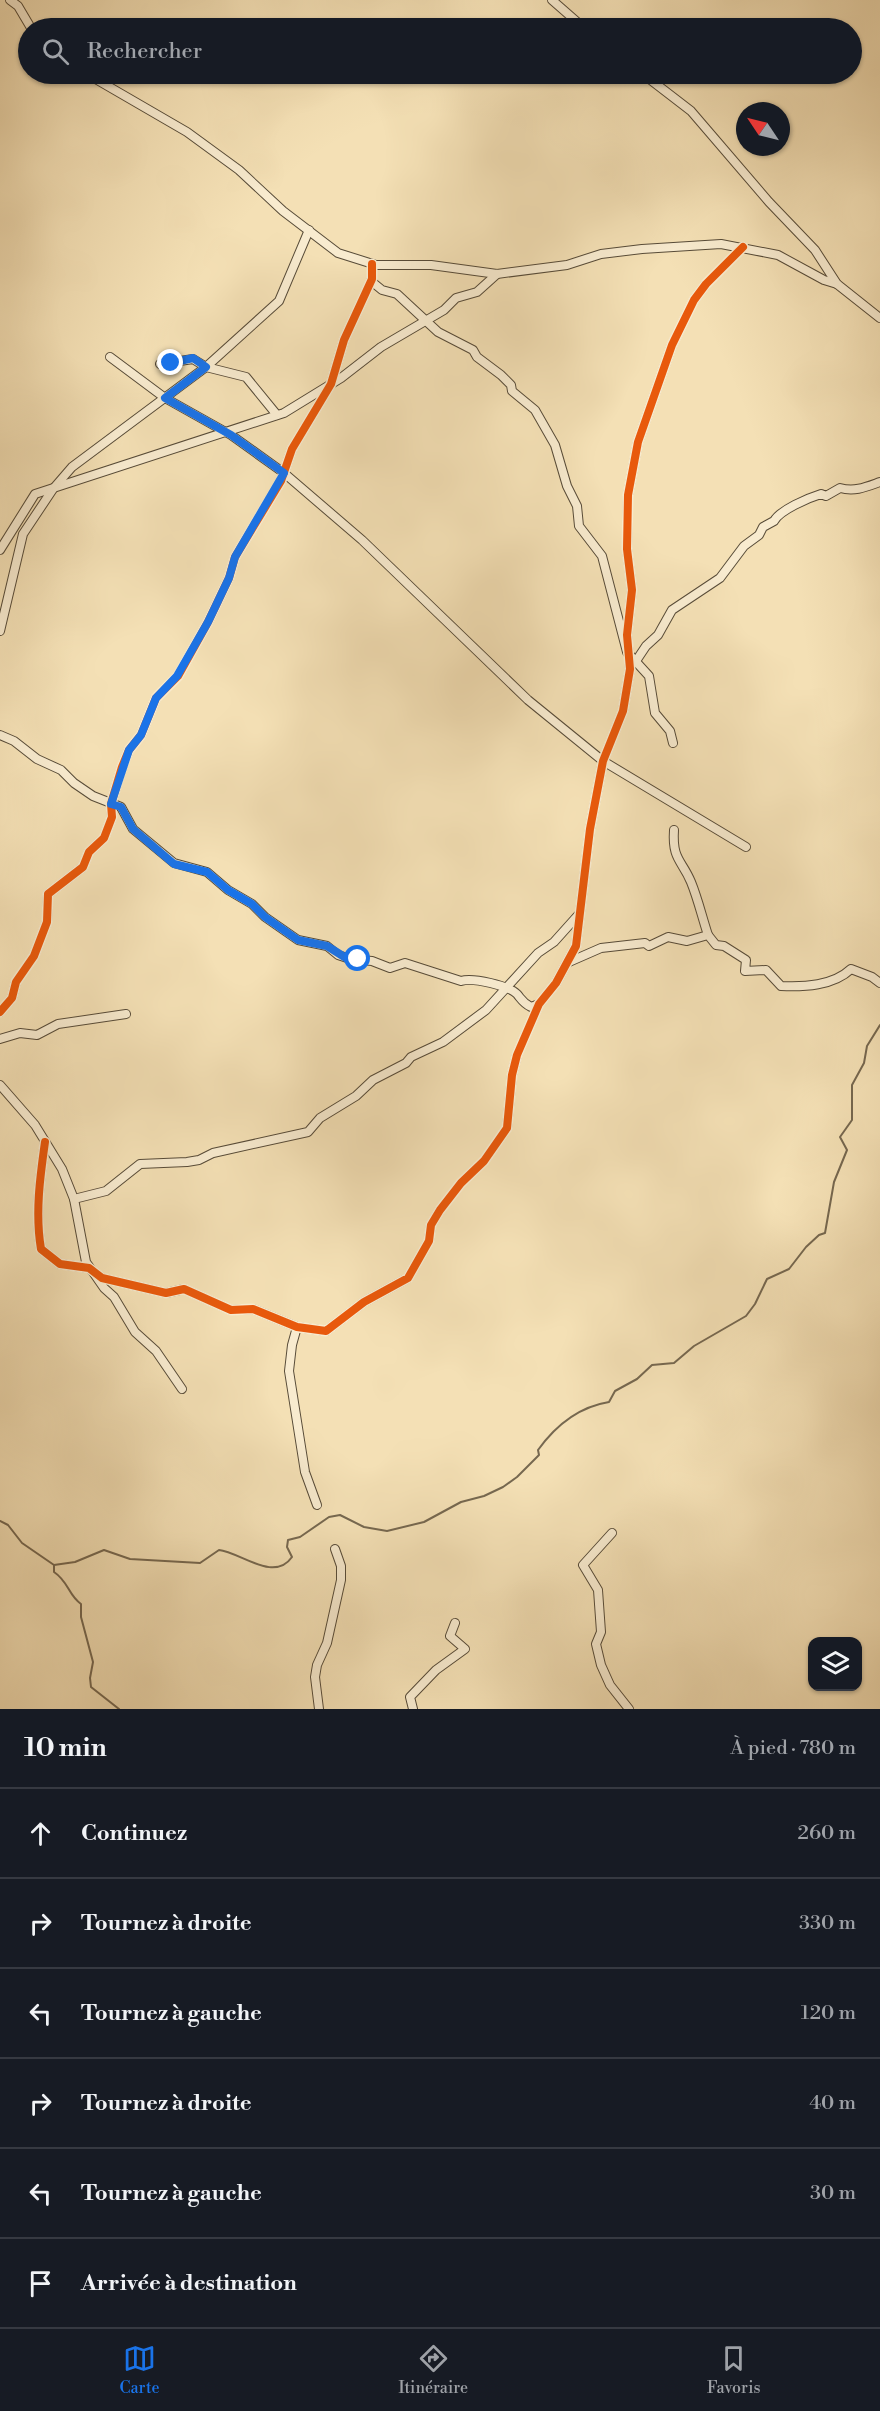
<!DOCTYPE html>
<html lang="fr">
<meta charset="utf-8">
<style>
:root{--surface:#171b24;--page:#242831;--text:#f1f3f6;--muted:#9ea1a6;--line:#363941;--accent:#1a73e8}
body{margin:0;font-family:"Libre Bodoni",serif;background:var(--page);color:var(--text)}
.controls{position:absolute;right:18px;bottom:18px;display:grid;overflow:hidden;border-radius:12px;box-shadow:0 2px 4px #0004}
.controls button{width:54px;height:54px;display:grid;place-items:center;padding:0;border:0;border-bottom:2px solid var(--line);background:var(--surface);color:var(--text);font:30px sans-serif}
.compass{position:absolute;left:736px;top:102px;width:54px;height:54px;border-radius:50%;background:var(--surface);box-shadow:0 2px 4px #0004;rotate:305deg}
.stop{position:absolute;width:18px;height:18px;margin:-14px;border:4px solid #1a73e8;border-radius:50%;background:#fff}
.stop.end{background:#1a73e8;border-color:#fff;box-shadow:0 2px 6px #0008}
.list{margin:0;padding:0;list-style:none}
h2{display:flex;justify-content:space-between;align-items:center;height:78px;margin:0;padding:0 24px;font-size:26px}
h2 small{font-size:20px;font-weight:400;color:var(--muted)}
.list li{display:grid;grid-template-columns:39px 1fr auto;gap:18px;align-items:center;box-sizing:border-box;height:90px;padding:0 24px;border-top:2px solid var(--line)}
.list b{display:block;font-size:22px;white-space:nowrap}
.list em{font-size:20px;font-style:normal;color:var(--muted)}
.icon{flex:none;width:33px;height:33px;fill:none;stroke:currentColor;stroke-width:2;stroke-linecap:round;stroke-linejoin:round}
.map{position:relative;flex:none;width:880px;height:1709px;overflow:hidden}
.search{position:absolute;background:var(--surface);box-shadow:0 2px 4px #0004;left:18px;right:18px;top:18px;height:66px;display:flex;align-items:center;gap:15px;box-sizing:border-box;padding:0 21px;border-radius:33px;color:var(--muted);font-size:22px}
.sheet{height:618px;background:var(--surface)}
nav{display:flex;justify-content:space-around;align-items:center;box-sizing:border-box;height:84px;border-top:2px solid var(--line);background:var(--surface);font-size:16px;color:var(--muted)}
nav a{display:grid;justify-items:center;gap:3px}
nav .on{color:var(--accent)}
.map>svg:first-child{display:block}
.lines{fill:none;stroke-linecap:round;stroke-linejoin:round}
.stream{stroke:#766850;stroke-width:2}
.minor-casing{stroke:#574b38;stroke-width:10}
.minor{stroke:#f8ebcf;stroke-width:8}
.cycleway-casing{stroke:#f8ebcf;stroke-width:11}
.cycleway{stroke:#e8590c;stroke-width:8}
.route{stroke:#1a73e8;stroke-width:8}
</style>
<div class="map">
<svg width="880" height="1709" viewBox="0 0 880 1709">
<rect width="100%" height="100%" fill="#f4e0b5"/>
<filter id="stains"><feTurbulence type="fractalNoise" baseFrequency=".00333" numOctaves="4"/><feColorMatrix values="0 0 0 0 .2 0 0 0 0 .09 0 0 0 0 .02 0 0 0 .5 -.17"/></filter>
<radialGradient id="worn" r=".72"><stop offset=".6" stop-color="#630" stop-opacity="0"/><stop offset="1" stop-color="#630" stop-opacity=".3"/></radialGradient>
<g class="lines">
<!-- stream -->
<g class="stream">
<path d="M0 1521 8 1525 22 1543 54 1565V1572C69 1582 68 1595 81 1604V1617L93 1662 90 1678 91 1687 119 1709"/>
<path d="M54 1565 75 1562 104 1550 130 1559 200 1563 219 1550C240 1552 274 1583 292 1557L287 1547 288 1540 300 1537 329 1517 340 1515 364 1527 387 1531 424 1522 461 1502 484 1496 503 1487 517 1477 539 1455 538 1450C556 1425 578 1407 609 1402L615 1391 637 1379 652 1365 674 1363 694 1346 746 1316 755 1304 767 1279 789 1269 806 1247 819 1235 825 1233 834 1182 847 1150 840 1137 852 1120V1085L864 1063 867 1046 880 1025"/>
</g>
<!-- minor casing -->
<g class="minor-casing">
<g id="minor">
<polyline points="10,0 18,6 31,28"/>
<polyline points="552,0 584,28"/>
<polyline points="87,74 187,132 239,170 283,211 338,253 376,265 431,265 497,274 567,265 601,254 642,249 721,244 778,255 824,280 837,284"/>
<polyline points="643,74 691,111 769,202 815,250 837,284 880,318"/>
<polyline points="371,281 382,290 397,294 438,332 473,350 477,357 501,375 511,385 512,391 535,410 555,445 567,486 577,506 579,526 602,556 627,652 649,676 655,713 670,731 673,743"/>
<polyline points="110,357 165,398 231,435 284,473 362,540 528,700 603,761 746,847"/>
<polyline points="160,364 193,359 206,367 246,377 277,415"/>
<polyline points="0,550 35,494 284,413 341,378 381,347 444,310 456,298 477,292 497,274"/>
<polyline points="0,631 23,534 53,489 72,467 206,367 279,301 309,230"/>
<path d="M636 661 646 646 658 635 672 610 720 578 744 546 759 535 763 527 774 521C780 510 808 498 821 494L826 496 840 488C855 492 866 487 880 482"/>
<path d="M0 735 14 741 37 759 61 770 74 783 93 796 121 807 133 829 174 863 207 872 228 890 252 904 265 917 298 940 327 946 338 955 350 959 372 961 390 968 405 963 461 981C473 977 509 986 517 994 522 1000 523 1003 531 1007L539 1004"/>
<path d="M674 830C672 860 682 860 691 882 698 899 702 917 708 935"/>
<path d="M569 962 601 948 645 943 649 946 668 937 687 941 708 935 716 945 724 946 746 960 745 971 766 970 781 986C804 987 833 986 851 969L872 977 880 983"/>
<polyline points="0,1012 12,998 16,982 34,956 47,922 48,894 83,867 89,852 104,838 112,817 111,804 122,767 129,750 141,735 156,698 178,676 208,622 229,578 235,557 281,481 292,449 331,384 344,340 372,279 372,264"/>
<polyline points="0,1039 20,1033 37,1035 58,1024 126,1014"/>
<polyline points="0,1085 35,1125 62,1169 74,1199 86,1262 104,1288 114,1297 135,1332 156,1351 182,1389"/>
<path d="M45 1142C40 1177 35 1214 41 1249L60 1264 89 1268 102 1278 166 1293 184 1289 231 1310 253 1309 297 1327 326 1331 364 1302 408 1278 429 1241 431 1225 440 1210 461 1183 484 1161 507 1128 512 1075 517 1055 539 1004 556 983 576 946 590 829 603 761 623 711 630 669 627 635 632 590 627 549 628 495 638 442 672 345 694 300 706 284 743 247"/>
<polyline points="74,1199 106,1191 140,1164 187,1162 199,1160 213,1153 308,1132 320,1118 356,1096 373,1080 406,1063 411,1057 443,1042 486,1010 538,953 554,942 580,913"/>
<polyline points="297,1327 292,1345 289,1371 305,1472 317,1505"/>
<polyline points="612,1533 583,1565 598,1590 601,1632 596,1644 601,1665 610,1685 629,1709"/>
<polyline points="319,1709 315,1677 317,1665 327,1643 341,1580 341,1566 335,1549"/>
<polyline points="413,1709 410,1697 436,1670 465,1649 450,1636 455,1623"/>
</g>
</g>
<!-- minor -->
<use href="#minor" class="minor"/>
<!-- cycleway casing -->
<g class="cycleway-casing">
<g id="cycleway">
<polyline points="0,1012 12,998 16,982 34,956 47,922 48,894 83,867 89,852 104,838 112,817 111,804 122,767 129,750 141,735 156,698 178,676 208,622 229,578 235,557 281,481 292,449 331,384 344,340 372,279 372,264"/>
<path d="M45 1142C40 1177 35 1214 41 1249L60 1264 89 1268 102 1278 166 1293 184 1289 231 1310 253 1309 297 1327 326 1331 364 1302 408 1278 429 1241 431 1225 440 1210 461 1183 484 1161 507 1128 512 1075 517 1055 539 1004 556 983 576 946 590 829 603 761 623 711 630 669 627 635 632 590 627 549 628 495 638 442 672 345 694 300 706 284 743 247"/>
</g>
</g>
<!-- cycleway -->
<use href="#cycleway" class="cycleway"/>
</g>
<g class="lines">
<!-- route -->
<polyline class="route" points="171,363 193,358 206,367 165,398 231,435 284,473 235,557 229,578 208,622 177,676 156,698 141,735 129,750 111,804 121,807 133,829 174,864 207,872 228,890 252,904 265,917 298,940 327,946 346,958 358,959"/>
</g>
<rect width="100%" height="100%" filter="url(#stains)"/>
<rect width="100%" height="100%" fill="url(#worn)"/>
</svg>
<div class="controls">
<button><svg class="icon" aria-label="layers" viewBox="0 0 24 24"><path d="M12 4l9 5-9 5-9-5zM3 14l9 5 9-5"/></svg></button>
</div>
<svg class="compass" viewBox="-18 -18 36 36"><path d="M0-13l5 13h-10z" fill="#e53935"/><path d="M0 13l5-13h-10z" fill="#9ea1a6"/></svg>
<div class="stop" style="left:358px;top:959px"></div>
<div class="stop end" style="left:171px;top:363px"></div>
<div class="search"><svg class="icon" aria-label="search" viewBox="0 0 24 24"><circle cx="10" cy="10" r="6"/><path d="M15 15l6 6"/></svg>Rechercher</div>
</div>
<section class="sheet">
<h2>10 min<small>À pied · 780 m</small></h2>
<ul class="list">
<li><svg class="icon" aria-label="ahead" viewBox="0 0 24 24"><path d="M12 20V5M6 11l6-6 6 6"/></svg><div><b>Continuez</b></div><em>260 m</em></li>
<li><svg class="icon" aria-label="right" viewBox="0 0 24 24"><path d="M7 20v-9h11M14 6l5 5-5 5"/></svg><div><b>Tournez à droite</b></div><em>330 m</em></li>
<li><svg class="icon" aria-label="left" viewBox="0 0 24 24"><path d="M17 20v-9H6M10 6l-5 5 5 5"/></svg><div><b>Tournez à gauche</b></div><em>120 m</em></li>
<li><svg class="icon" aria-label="right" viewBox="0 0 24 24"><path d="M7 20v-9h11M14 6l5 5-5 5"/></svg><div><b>Tournez à droite</b></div><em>40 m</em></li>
<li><svg class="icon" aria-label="left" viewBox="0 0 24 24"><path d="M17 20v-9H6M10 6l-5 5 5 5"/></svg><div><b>Tournez à gauche</b></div><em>30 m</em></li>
<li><svg class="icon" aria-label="arrive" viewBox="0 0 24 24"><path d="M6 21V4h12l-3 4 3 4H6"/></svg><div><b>Arrivée à destination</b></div></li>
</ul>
</section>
<nav>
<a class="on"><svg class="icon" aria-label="map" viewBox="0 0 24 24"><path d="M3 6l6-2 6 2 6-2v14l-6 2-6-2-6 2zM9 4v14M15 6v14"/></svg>Carte</a>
<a><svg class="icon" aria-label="directions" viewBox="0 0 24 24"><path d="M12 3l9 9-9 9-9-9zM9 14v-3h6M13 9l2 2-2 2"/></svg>Itinéraire</a>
<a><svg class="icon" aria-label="saved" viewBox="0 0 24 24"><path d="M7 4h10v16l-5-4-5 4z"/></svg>Favoris</a>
</nav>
